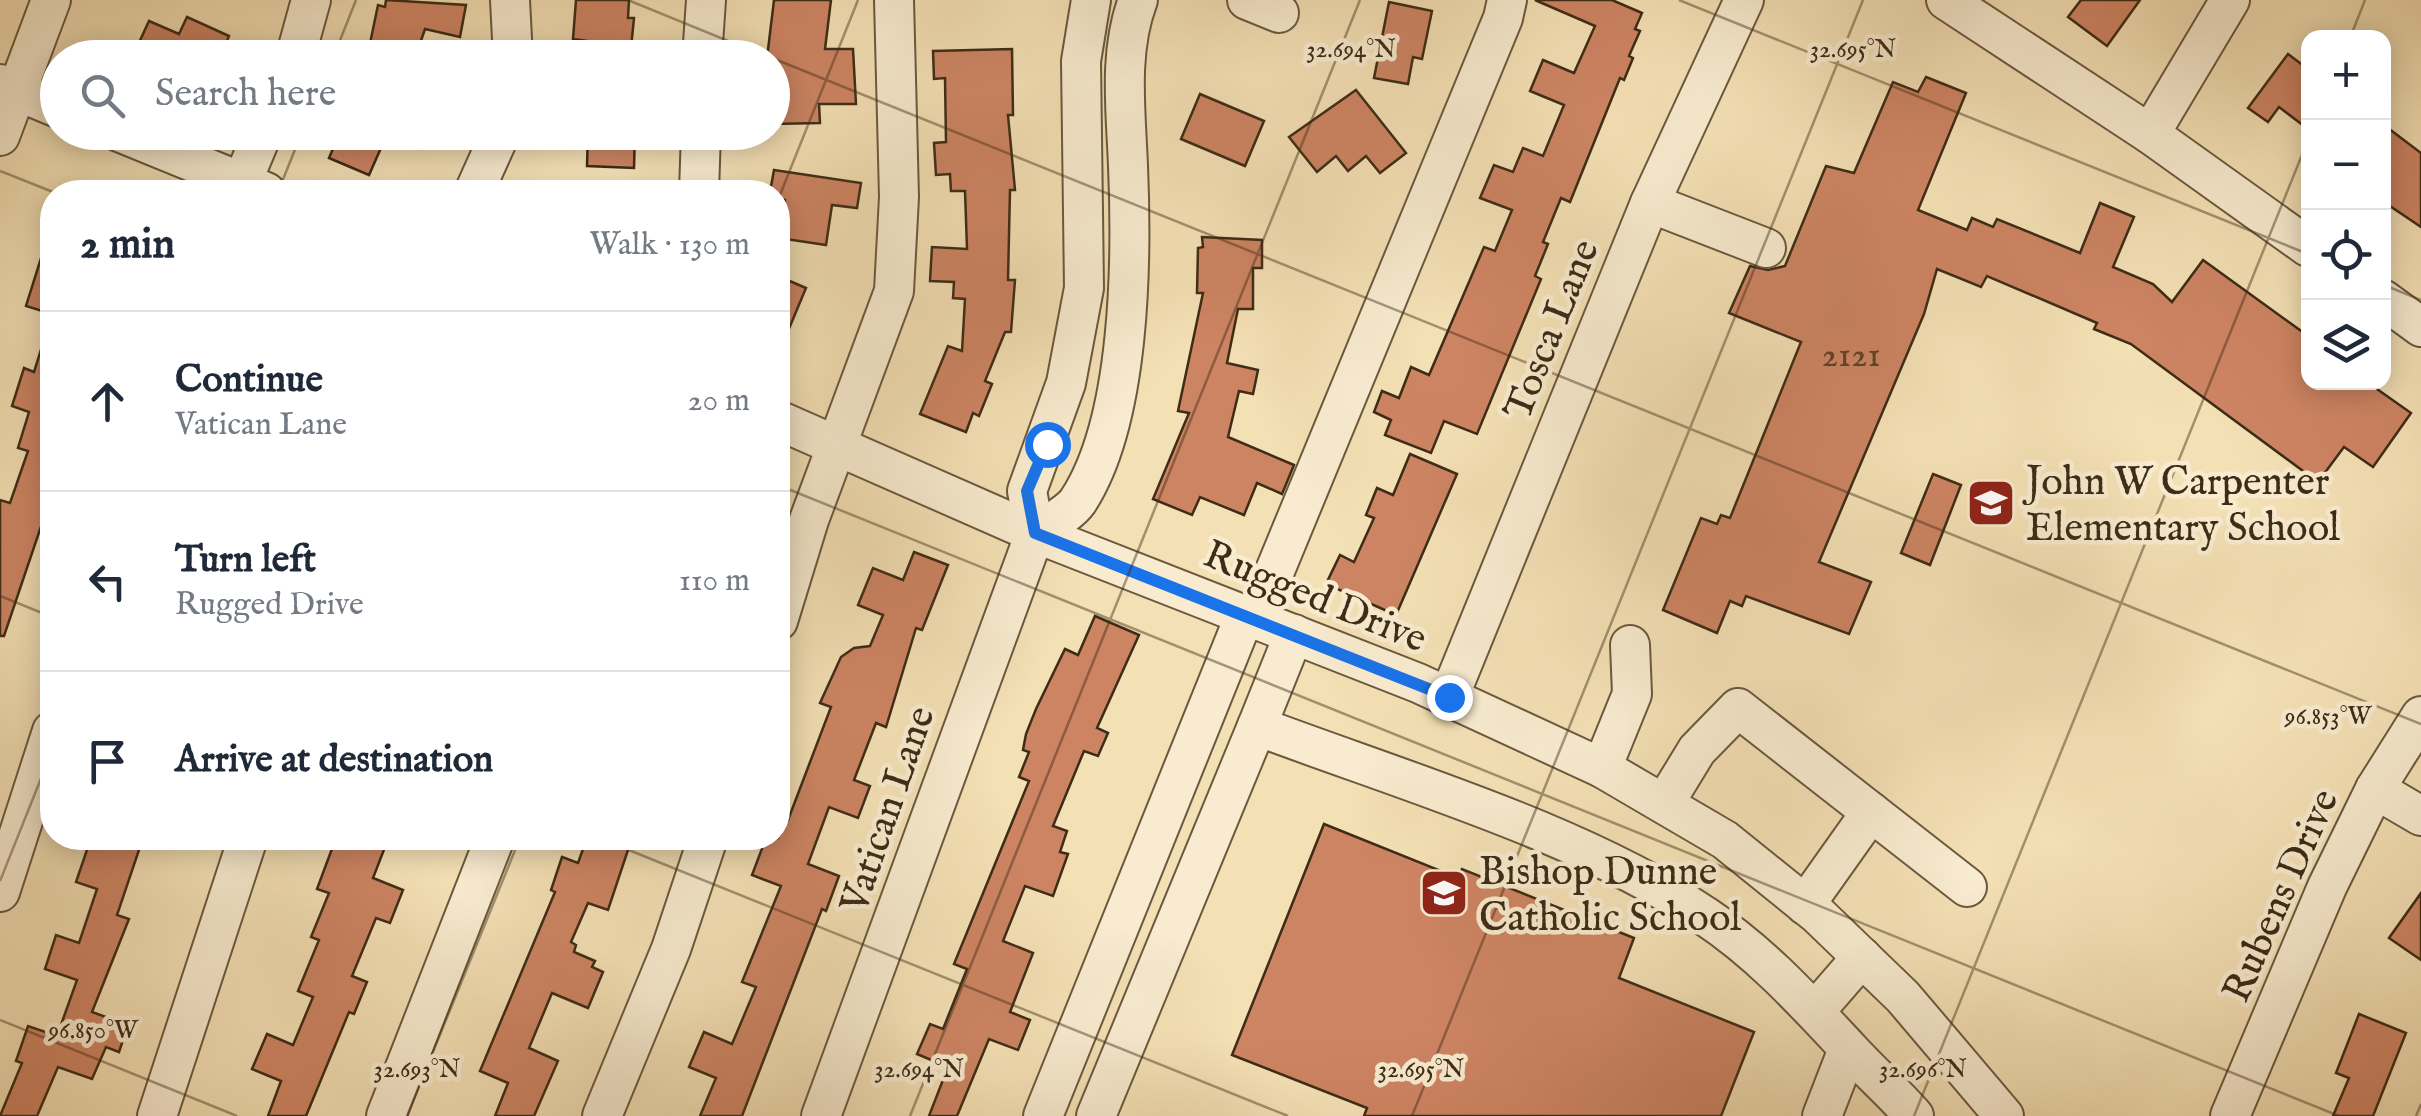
<!DOCTYPE html>
<meta charset="utf-8">
<style>
:root{--surface:#fff;--page:#f2f2f3;--text:#1f2937;--muted:#747a83;--line:#e0e1e3}
body{margin:0;font-family:"IM FELL English",serif;background:var(--page);color:var(--text)}
.controls{position:absolute;right:30px;top:30px;display:grid;overflow:hidden;border-radius:20px;box-shadow:0 5px 25px #0003}
.controls button{width:90px;height:90px;display:grid;place-items:center;padding:0;border:0;border-bottom:2px solid var(--line);background:var(--surface);color:var(--text);font:50px sans-serif}
.stop{position:absolute;width:30px;height:30px;margin:-22px;border:8px solid #1a73e8;border-radius:50%;background:#fff}
.stop.end{background:#1a73e8;border-color:#fff;box-shadow:0 2px 10px #0008}
.list{margin:0;padding:0;list-style:none}
h2{display:flex;justify-content:space-between;align-items:center;height:130px;margin:0;padding:0 40px;font-size:42px}
h2 small{font-size:32px;font-weight:400;color:var(--muted)}
.list li{display:grid;grid-template-columns:65px 1fr auto;gap:30px;align-items:center;box-sizing:border-box;height:180px;padding:0 40px;border-top:2px solid var(--line)}
.list b{display:block;font-size:38px;white-space:nowrap}
.list p{margin:0;font-size:32px;white-space:nowrap;color:var(--muted)}
.list em{font-size:32px;font-style:normal;color:var(--muted)}
.icon{flex:none;width:55px;height:55px;fill:none;stroke:currentColor;stroke-width:2;stroke-linecap:round;stroke-linejoin:round}
.map{position:relative;flex:none;width:2421px;height:1116px;overflow:hidden}
.search{position:absolute;background:var(--surface);box-shadow:0 5px 25px #0003;left:40px;top:40px;width:750px;height:110px;display:flex;align-items:center;gap:25px;box-sizing:border-box;padding:0 35px;border-radius:55px;color:var(--muted);font-size:38px}
.panel{position:absolute;background:var(--surface);box-shadow:0 5px 25px #0003;left:40px;top:180px;width:750px;height:670px;border-radius:40px}
.map>svg:first-child{display:block}
.building{fill:#cd8463;stroke:#3d2c16;stroke-width:2.5}
.lines{fill:none;stroke-linecap:round;stroke-linejoin:round}
.minor-casing{stroke:#6b593e;stroke-width:42}
.minor{stroke:#f8ebcf;stroke-width:38}
.route{stroke:#1a73e8;stroke-width:12}
.ticks{fill:none;stroke:#3d2c16;stroke-width:2.5;stroke-opacity:0.45}
.labels{text-anchor:middle;stroke-width:9;stroke-linejoin:round;paint-order:stroke}
.number-label{font-size:35px;fill:#614229}
.street-label{font-size:40px;fill:#3d2c16;stroke:#f8ebcf}
.poi-label{font-size:40px;fill:#3d2c16;stroke:#f8ebcf;text-anchor:start}
.ticks-label{font-size:25px;text-anchor:middle;fill:#3d2c16;stroke:#f8ebcf;stroke-width:9;stroke-linejoin:round;paint-order:stroke}
</style>
<div class="map">
<svg width="2421" height="1116" viewBox="0 0 2421 1116">
<rect width="100%" height="100%" fill="#f4e0b5"/>
<filter id="stains"><feTurbulence type="fractalNoise" baseFrequency=".002" numOctaves="4"/><feColorMatrix values="0 0 0 0 .2 0 0 0 0 .09 0 0 0 0 .02 0 0 0 .5 -.17"/></filter>
<radialGradient id="worn" r=".72"><stop offset=".6" stop-color="#630" stop-opacity="0"/><stop offset="1" stop-color="#630" stop-opacity=".3"/></radialGradient>
<!-- building -->
<g class="building">
<polygon points="386,0 466,5 460,37 425,29 415,58 367,58 378,5 385,7"/>
<polygon points="576,0 629,0 628,18 634,18 630,58 587,58 588,41 573,39"/>
<polygon points="774,0 831,0 825,49 853,49 856,104 819,104 820,123 772,124 772,58 767,58"/>
<polygon points="1535,0 1612,0 1642,13 1635,29 1640,31 1629,56 1633,58 1624,80 1620,78 1570,202 1561,198 1543,242 1548,244 1535,276 1541,279 1477,434 1444,421 1431,453 1385,435 1391,420 1374,412 1382,391 1399,398 1411,367 1429,375 1484,247 1495,251 1512,210 1480,198 1494,165 1513,172 1523,148 1543,156 1564,105 1530,91 1543,60 1574,73 1595,26"/>
<polygon points="2081,0 2140,0 2107,46 2068,17"/>
<polygon points="1389,2 1432,11 1422,59 1413,57 1408,84 1374,78"/>
<polygon points="187,17 229,36 222,53 231,58 132,58 149,21 179,34"/>
<polygon points="1012,49 1013,115 1008,115 1015,190 1010,190 1008,280 1015,280 1011,332 1005,332 985,381 992,384 979,416 973,413 966,432 920,414 948,346 962,351 965,299 953,298 954,282 930,281 932,247 967,249 965,191 951,191 950,174 936,175 934,143 946,142 945,78 934,79 933,51"/>
<polygon points="2288,54 2308,69 2308,129 2279,107 2268,122 2248,108"/>
<polygon points="1926,77 1966,93 1918,210 1967,230 1972,218 1993,227 1997,219 2080,253 2100,203 2134,217 2113,267 2153,284 2172,302 2203,260 2308,336 2308,382 2367,382 2411,413 2373,467 2344,447 2318,482 2131,344 2094,329 2097,323 1987,276 1981,287 1937,269 1924,314 1819,562 1871,582 1849,634 1746,596 1742,606 1730,601 1717,633 1663,610 1701,518 1717,524 1721,515 1730,518 1801,342 1729,313 1750,266 1768,270 1785,266 1826,166 1854,173 1893,82 1918,92"/>
<polygon points="1356,90 1406,153 1380,173 1366,156 1348,171 1336,156 1317,172 1289,137"/>
<polygon points="1200,94 1264,121 1245,166 1181,139"/>
<polygon points="2384,125 2421,153 2421,227 2384,202"/>
<polygon points="340,132 388,132 369,175 329,158"/>
<polygon points="588,132 635,132 634,168 587,166"/>
<polygon points="774,170 861,183 857,208 832,205 826,245 779,238 785,200 770,192"/>
<polygon points="1202,237 1262,240 1262,268 1253,268 1253,309 1238,309 1227,363 1258,370 1253,394 1239,391 1228,437 1294,465 1282,494 1257,483 1244,515 1200,497 1192,515 1153,499 1189,413 1178,411 1203,293 1197,293 1198,248 1203,247"/>
<polygon points="47,239 52,240 52,314 26,306"/>
<polygon points="778,276 806,288 778,355"/>
<polygon points="48,327 52,328 52,494 4,636 0,636 0,500 10,503 28,451 18,448 29,412 12,406 24,368 34,372"/>
<polygon points="1410,454 1457,474 1396,615 1326,584 1340,555 1354,562 1374,518 1366,515 1377,488 1393,495"/>
<polygon points="1933,474 1961,485 1930,565 1901,553"/>
<polygon points="914,552 948,565 922,630 916,628 886,727 876,723 854,780 870,786 858,818 829,807 808,864 839,876 826,911 822,909 742,1116 700,1116 716,1078 689,1067 704,1032 732,1044 756,987 742,982 781,886 752,875 766,838 778,838 778,816 788,820 831,707 820,703 841,657 854,648 870,646 883,615 858,605 873,568 903,580"/>
<polygon points="1095,616 1139,635 1097,728 1108,733 1098,756 1084,751 1053,826 1067,831 1060,852 1068,854 1053,896 1025,886 1003,941 1033,953 1010,1012 1030,1020 1018,1050 989,1039 957,1116 929,1116 948,1067 917,1054 930,1024 943,1029 967,969 954,964 1029,781 1019,777 1029,752 1023,750 1026,734 1036,709 1065,649 1078,655"/>
<polygon points="1324,824 1458,878 1462,869 1634,938 1619,978 1754,1032 1721,1116 1364,1116 1367,1108 1232,1055"/>
<polygon points="91,838 143,838 117,915 129,919 92,1012 128,1025 119,1052 106,1047 92,1079 58,1067 37,1116 0,1116 22,1063 16,1061 28,1026 57,1036 77,980 45,969 56,935 79,943 97,889 76,882"/>
<polygon points="336,838 360,838 385,847 373,878 403,890 390,923 376,918 352,976 367,982 354,1014 349,1012 306,1116 268,1116 281,1081 252,1069 267,1034 293,1045 313,997 298,991 319,940 311,937 329,893 317,889"/>
<polygon points="587,838 632,838 608,910 588,903 571,942 576,945 574,952 595,961 592,967 603,972 588,1008 552,993 529,1048 558,1061 534,1116 495,1116 508,1083 480,1071 555,892 551,890 562,857 578,863"/>
<polygon points="2421,893 2421,960 2389,938"/>
<polygon points="2359,1014 2406,1033 2373,1116 2333,1116 2349,1078 2336,1073"/>
</g>
<g class="lines">
<!-- minor casing -->
<g class="minor-casing">
<g id="minor">
<polyline points="510,0 513,58"/>
<polyline points="1247,0 1279,13"/>
<polyline points="1946,0 2150,134 2308,247"/>
<polyline points="295,58 311,0"/>
<polyline points="702,58 706,0"/>
<polyline points="0,84 58,108"/>
<polyline points="119,132 266,192"/>
<polyline points="2150,134 2230,0"/>
<polyline points="0,136 51,0"/>
<polyline points="238,192 263,132"/>
<polyline points="474,192 501,132"/>
<polyline points="699,192 701,132"/>
<polyline points="1650,203 1766,248"/>
<polyline points="2384,300 2421,327"/>
<polyline points="778,420 1035,533 1418,683 1602,768 1725,840 1818,915 1903,997 2004,1116"/>
<path d="M1035 533C1048 524 1069 514 1078 501 1131 420 1132 260 1128 166 1126 112 1118 52 1138 0"/>
<polyline points="1255,619 1503,18 1507,0"/>
<polyline points="778,621 809,520 894,291 899,197 894,0"/>
<polyline points="1449,697 1650,203 1744,0"/>
<polyline points="1257,726 1294,634"/>
<polyline points="1602,768 1632,694 1630,645"/>
<polyline points="2375,789 2421,816"/>
<polyline points="1664,804 1697,750 1738,708 1871,812"/>
<polyline points="0,892 52,731"/>
<polyline points="1805,905 1871,812 1967,887"/>
<polyline points="1816,1010 1862,957"/>
<polyline points="157,1116 248,838"/>
<polyline points="386,1116 495,838"/>
<polyline points="602,1116 671,949 708,838"/>
<polyline points="821,1116 1035,533 1027,491 1066,383 1084,288 1081,61 1091,0"/>
<polyline points="1043,1116 1245,615"/>
<path d="M1096 1116 1257 726C1400 780 1579 832 1705 916 1761 953 1805 1002 1850 1050 1871 1073 1894 1093 1914 1116"/>
<polyline points="1822,1116 1848,1049"/>
<polyline points="2230,1116 2327,887 2375,789 2421,716"/>
</g>
</g>
<!-- minor -->
<use href="#minor" class="minor"/>
</g>
<g class="lines">
<!-- route -->
<polyline class="route" points="1047,444 1027,491 1035,533 1449,697"/>
</g>
<!-- ticks -->
<path class="ticks" d="M628 0 770 58M1679 0 2308 254M2350 38 2365 0M333 58 356 0M772 58 2421 724M0 171 53 192M278 192 302 132M778 200 858 0M2384 285 2421 300M778 485 2339 1116M0 596 52 617M599 838 1288 1116M0 881 52 751M0 1020 237 1116M407 1116 520 838M910 1116 1360 0M1412 1116 1863 0M1914 1116 2308 140M2416 1116 2421 1104"/>
<!-- icons -->
<defs>
<g id="school-square" transform="scale(2.5)"><rect x="-9" y="-9" width="18" height="18" rx="4" fill="#8f2418" stroke="#f8ebcf"/><path d="M0-5L7-2L0 1L-7-2ZM-4 1L0 2.5L4 1V4Q0 6-4 4Z" fill="#fff"/></g>
</defs>
<g fill-rule="evenodd">
<use href="#school-square" x="1991" y="503"/>
<use href="#school-square" x="1444" y="893"/>
</g>
<g class="labels">
<!-- number labels -->
<g class="number-label">
<text x="1851" y="366">2121</text>
</g>
<!-- street labels -->
<g class="street-label">
<text transform="translate(1550 329) rotate(-68)" y="14">Tosca Lane</text>
<text transform="translate(1316 595) rotate(22)" y="14">Rugged Drive</text>
<text transform="translate(886 809) rotate(-71)" y="14">Vatican Lane</text>
<text transform="translate(2279 895) rotate(-66)" y="14">Rubens Drive</text>
</g>
<!-- poi labels -->
<g class="poi-label">
<text x="2026" y="494">John W Carpenter<tspan x="2026" dy="46">Elementary School</tspan></text>
<text x="1479" y="884">Bishop Dunne<tspan x="1479" dy="46">Catholic School</tspan></text>
</g>
</g>
<g class="ticks-label">
<text x="1853" y="57">32.695°N</text>
<text x="1351" y="57">32.694°N</text>
<text x="2328" y="724">96.853°W</text>
<text x="93" y="1038">96.850°W</text>
<text x="417" y="1077">32.693°N</text>
<text x="919" y="1077">32.694°N</text>
<text x="1421" y="1077">32.695°N</text>
<text x="1923" y="1077">32.696°N</text>
</g>
<rect width="100%" height="100%" filter="url(#stains)"/>
<rect width="100%" height="100%" fill="url(#worn)"/>
</svg>
<div class="controls">
<button>+</button>
<button>−</button>
<button><svg class="icon" aria-label="locate" viewBox="0 0 24 24"><circle cx="12" cy="12" r="6"/><path d="M12 2v4M12 18v4M2 12h4M18 12h4"/></svg></button>
<button><svg class="icon" aria-label="layers" viewBox="0 0 24 24"><path d="M12 4l9 5-9 5-9-5zM3 14l9 5 9-5"/></svg></button>
</div>
<div class="stop" style="left:1047px;top:444px"></div>
<div class="stop end" style="left:1449px;top:697px"></div>
<div class="search"><svg class="icon" aria-label="search" viewBox="0 0 24 24"><circle cx="10" cy="10" r="6"/><path d="M15 15l6 6"/></svg>Search here</div>
<section class="panel">
<h2>2 min<small>Walk · 130 m</small></h2>
<ul class="list">
<li><svg class="icon" aria-label="ahead" viewBox="0 0 24 24"><path d="M12 20V5M6 11l6-6 6 6"/></svg><div><b>Continue</b><p>Vatican Lane</p></div><em>20 m</em></li>
<li><svg class="icon" aria-label="left" viewBox="0 0 24 24"><path d="M17 20v-9H6M10 6l-5 5 5 5"/></svg><div><b>Turn left</b><p>Rugged Drive</p></div><em>110 m</em></li>
<li><svg class="icon" aria-label="arrive" viewBox="0 0 24 24"><path d="M6 21V4h12l-3 4 3 4H6"/></svg><div><b>Arrive at destination</b></div></li>
</ul>
</section>
</div>
